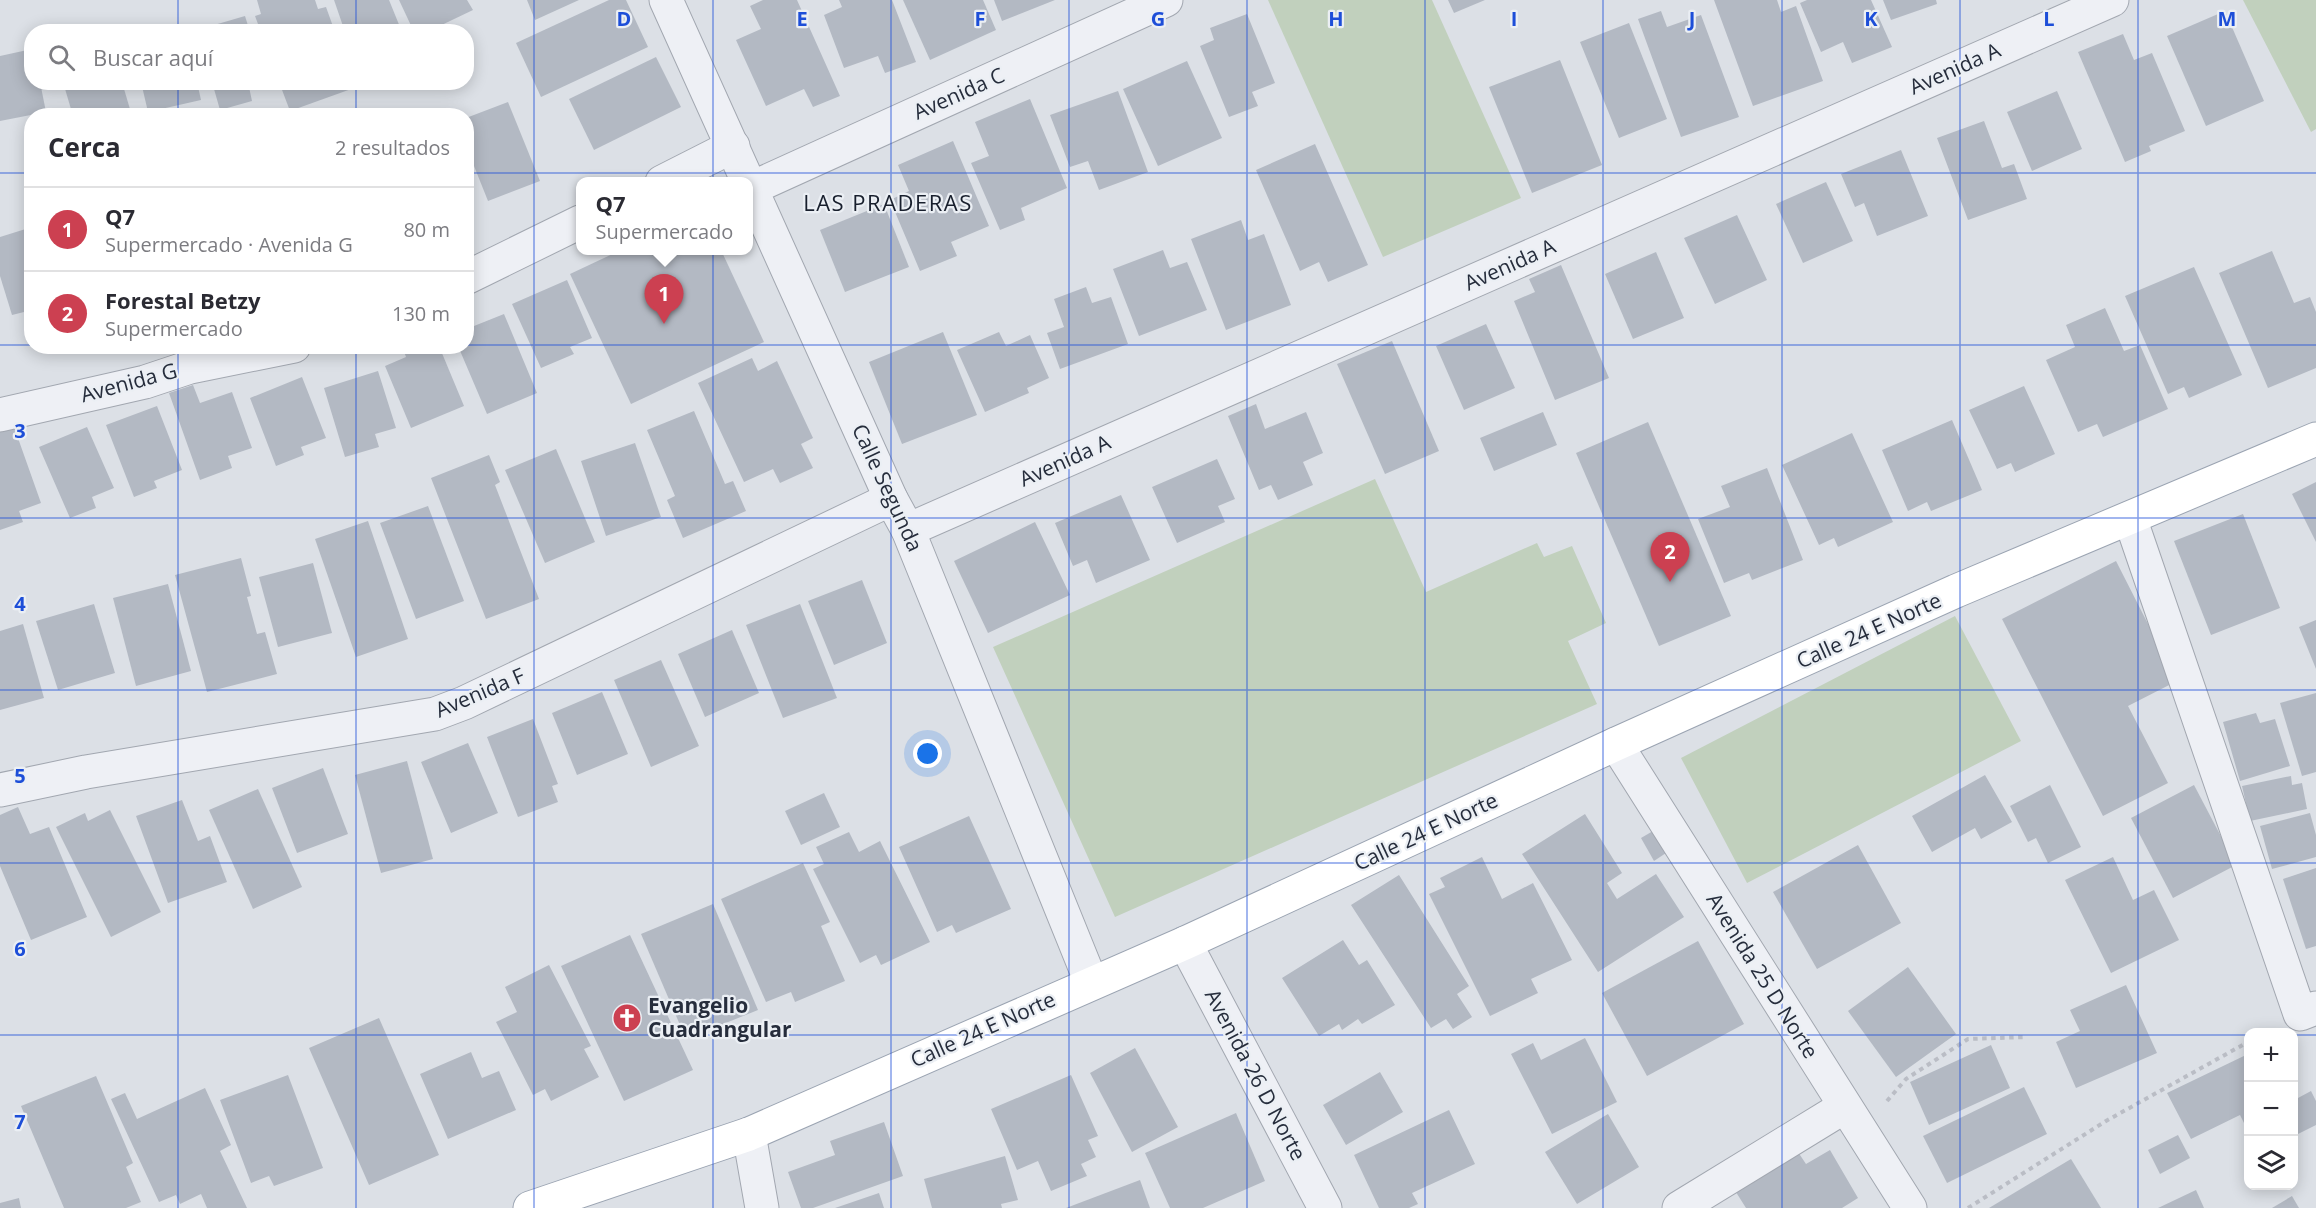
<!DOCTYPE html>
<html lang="es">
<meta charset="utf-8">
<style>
:root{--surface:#fff;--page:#f2f2f3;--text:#2b2b33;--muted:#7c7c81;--line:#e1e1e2;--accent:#cc4051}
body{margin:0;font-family:"Open Sans",sans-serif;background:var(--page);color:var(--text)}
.controls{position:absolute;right:18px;bottom:18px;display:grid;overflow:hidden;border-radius:12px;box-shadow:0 3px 15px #0003}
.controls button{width:54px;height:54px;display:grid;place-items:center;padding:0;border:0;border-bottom:2px solid var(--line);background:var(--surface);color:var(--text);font:30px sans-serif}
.you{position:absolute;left:928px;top:754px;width:21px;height:21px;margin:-15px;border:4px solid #fff;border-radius:50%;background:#1a73e8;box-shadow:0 0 0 9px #1a73e833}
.badge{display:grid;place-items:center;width:39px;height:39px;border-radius:50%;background:var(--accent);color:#fff;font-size:20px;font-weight:700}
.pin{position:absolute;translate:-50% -50px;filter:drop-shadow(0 2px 3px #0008)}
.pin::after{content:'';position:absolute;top:32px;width:21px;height:18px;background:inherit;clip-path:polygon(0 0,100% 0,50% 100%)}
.popup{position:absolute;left:576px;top:177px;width:177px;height:78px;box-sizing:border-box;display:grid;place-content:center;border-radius:12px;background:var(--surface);filter:drop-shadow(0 2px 4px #0005);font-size:20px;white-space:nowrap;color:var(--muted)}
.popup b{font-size:22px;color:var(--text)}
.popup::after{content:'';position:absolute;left:50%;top:100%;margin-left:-12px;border:12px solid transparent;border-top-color:var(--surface)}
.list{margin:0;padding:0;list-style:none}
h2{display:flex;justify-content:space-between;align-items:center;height:78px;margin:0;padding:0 24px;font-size:26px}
h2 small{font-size:20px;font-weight:400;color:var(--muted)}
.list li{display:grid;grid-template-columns:39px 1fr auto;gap:18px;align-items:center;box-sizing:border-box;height:84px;padding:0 24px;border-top:2px solid var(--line)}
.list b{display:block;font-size:22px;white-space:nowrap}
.list p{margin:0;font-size:20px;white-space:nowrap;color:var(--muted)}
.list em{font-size:20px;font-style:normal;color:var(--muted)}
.icon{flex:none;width:33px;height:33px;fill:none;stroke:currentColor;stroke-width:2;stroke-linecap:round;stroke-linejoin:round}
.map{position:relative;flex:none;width:2316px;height:1208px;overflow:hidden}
.search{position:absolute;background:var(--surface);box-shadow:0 3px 15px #0003;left:24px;top:24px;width:450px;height:66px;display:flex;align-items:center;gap:15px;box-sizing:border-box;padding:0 21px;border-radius:24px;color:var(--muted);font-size:22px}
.panel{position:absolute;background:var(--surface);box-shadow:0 3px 15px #0003;left:24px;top:108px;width:450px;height:246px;border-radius:24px}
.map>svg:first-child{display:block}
.green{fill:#c1d0bd}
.building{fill:#b3b9c3}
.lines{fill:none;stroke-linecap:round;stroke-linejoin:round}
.minor-casing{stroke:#a2a7b0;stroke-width:35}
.major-casing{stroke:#9ba4b2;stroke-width:35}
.path{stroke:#babdc5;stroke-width:4;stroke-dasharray:4.5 4.5;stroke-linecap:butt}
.minor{stroke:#eef0f5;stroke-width:33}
.major{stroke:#fff;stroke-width:33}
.grid{fill:none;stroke:#1d4ed8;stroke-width:1.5;stroke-opacity:0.55}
.labels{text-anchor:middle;stroke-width:4.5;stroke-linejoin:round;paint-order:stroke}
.street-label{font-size:21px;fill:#262d3c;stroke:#ebeff4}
.poi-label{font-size:21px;font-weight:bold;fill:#262d3c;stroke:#ebeff4;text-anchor:start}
.neighbourhood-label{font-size:22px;letter-spacing:1.5px;fill:#181f2d;stroke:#ebeff4}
.grid-label{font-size:20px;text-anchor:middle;font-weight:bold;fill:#1d4ed8;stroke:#ebeff4;stroke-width:4.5;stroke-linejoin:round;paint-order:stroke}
</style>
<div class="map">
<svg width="2316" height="1208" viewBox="0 0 2316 1208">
<rect width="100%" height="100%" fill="#dce0e6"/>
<!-- green -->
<g class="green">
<polygon points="1268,0 1432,0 1521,198 1383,257"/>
<polygon points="2243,0 2316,0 2316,129 2311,132"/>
<polygon points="1375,479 1426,592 1537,543 1544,557 1572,546 1606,623 1568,641 1597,704 1115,917 993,647"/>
<polygon points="1955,616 2021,741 1747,883 1681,758"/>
</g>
<!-- building -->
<g class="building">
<polygon points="257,0 315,0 318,9 326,7 335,32 261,32 255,16 261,14"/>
<polygon points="334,0 389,0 400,27 388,32 345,32"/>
<polygon points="399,0 467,0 473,10 427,32 414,32"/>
<polygon points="527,0 579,0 535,20"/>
<polygon points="609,0 626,0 648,47 541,97 516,43"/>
<polygon points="763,0 797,0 840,96 813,107 804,89 766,106 736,40 761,29 750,6"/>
<polygon points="839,0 892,0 916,62 885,73 878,56 844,68 824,15 842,7"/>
<polygon points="903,0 983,0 996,30 930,60"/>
<polygon points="994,0 1055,0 1002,21"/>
<polygon points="1448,0 1485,0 1454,13"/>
<polygon points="1714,0 1777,0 1781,12 1796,6 1823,81 1753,106"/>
<polygon points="1807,0 1871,0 1892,47 1852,63 1843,42 1821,52 1800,3"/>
<polygon points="1883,0 1936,0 1937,4 1891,20"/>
<polygon points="1661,11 1667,27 1701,15 1739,117 1681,137 1638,19"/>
<polygon points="2225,11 2264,101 2206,126 2167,36"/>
<polygon points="1247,14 1275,83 1252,92 1258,106 1229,117 1200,46 1214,40 1210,28"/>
<polygon points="245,16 250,32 197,32 197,30"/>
<polygon points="1629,23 1667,119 1619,138 1580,42"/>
<polygon points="2123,34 2134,60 2152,53 2185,131 2149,146 2151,151 2125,162 2078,52"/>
<polygon points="32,49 32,82 40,82 46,112 0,121 0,56"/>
<polygon points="656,57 681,107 594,150 569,99"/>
<polygon points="1560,60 1602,165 1532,193 1489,87"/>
<polygon points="1187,61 1222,138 1158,166 1123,89"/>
<polygon points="63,82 122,82 132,116 73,116"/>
<polygon points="141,82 197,82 201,100 148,112"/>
<polygon points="212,82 261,82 262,83 249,87 252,101 220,110"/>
<polygon points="279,82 353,82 354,88 290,111"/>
<polygon points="1118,91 1148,172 1099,190 1088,161 1070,167 1050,115"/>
<polygon points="2057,91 2082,149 2032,171 2007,112"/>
<polygon points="1030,99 1067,188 1021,208 1025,220 1000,230 971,163 989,156 975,122"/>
<polygon points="508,102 540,181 488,201 466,146 466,118"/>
<polygon points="1984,121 2002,168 2014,164 2027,199 1968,220 1937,138"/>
<polygon points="953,141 989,226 951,242 957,256 920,271 890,200 909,191 898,165"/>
<polygon points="1315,144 1368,265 1328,282 1319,262 1300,271 1256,170"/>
<polygon points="1901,150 1928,216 1877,236 1864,203 1855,207 1841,174"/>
<polygon points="1826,182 1853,241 1803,263 1776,204"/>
<polygon points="884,204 909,267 845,292 820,230"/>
<polygon points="1737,215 1767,280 1715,304 1684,238"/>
<polygon points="1241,220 1248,240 1264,234 1291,305 1226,330 1191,239"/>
<polygon points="32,227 32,310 12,315 0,276 0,237"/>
<polygon points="621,250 721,250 764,342 631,404 570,274"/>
<polygon points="1163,250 1170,268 1187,262 1207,310 1139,336 1113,269"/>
<polygon points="2272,251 2294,303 2310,297 2316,312 2316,368 2268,388 2219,273"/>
<polygon points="1656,252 1684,318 1633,339 1605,274"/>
<polygon points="1561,265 1609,378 1555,400 1514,301 1535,292 1529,279"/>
<polygon points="2194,267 2242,375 2189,398 2184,387 2168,394 2125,296"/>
<polygon points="567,280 592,338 570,347 574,354 541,368 512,304"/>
<polygon points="1086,287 1092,303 1111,297 1128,344 1060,369 1047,333 1064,327 1054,299"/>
<polygon points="2105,308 2124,351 2140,345 2168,409 2103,437 2097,424 2078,432 2046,360 2075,347 2066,325"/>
<polygon points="466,309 474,326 504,314 537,393 487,414 458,346 466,346"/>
<polygon points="1486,324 1515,388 1464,410 1436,346"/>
<polygon points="943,332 977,415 902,444 869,362"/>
<polygon points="999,332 1006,346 1030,335 1049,378 1027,388 1029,393 985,412 957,350"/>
<polygon points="1392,341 1439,451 1385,474 1337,364"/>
<polygon points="402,346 439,346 464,406 411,428 385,366 406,357"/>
<polygon points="752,358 758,371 777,361 813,438 801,444 813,468 780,483 773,469 744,482 698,383"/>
<polygon points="378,371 396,428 375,434 379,447 345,457 324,388"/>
<polygon points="302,377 326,438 301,447 304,455 276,466 250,398"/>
<polygon points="193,385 200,403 232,392 252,448 228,456 232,468 200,480 169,393"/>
<polygon points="2024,386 2055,454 2015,472 2011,463 1997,469 1969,410"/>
<polygon points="1256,404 1265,429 1306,412 1323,453 1303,462 1313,485 1278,500 1271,485 1259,490 1228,416"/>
<polygon points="157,406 182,470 154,481 157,488 134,497 106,425"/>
<polygon points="694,411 725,484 733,481 746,511 683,538 667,500 675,496 647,430"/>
<polygon points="1543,412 1557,445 1494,471 1480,438"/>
<polygon points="1952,420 1982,490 1931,511 1927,502 1908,511 1882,450"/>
<polygon points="1648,422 1731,616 1659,646 1576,453"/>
<polygon points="13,424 41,503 19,511 23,522 0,530 0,429"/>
<polygon points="87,427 114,488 92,497 96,508 70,518 39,447"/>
<polygon points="1852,433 1893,522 1838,547 1834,538 1819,545 1782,465"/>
<polygon points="635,443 661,517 606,536 581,461"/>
<polygon points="556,449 595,542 545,563 505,470"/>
<polygon points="489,455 500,482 495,485 539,599 486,619 431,478"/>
<polygon points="1217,459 1235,499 1218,506 1225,522 1177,543 1152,487"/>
<polygon points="1767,468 1803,560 1752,580 1749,573 1724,583 1698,519 1730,507 1721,486"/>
<polygon points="2316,482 2316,542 2292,494"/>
<polygon points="1121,495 1150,560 1096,583 1087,560 1073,566 1055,523"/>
<polygon points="428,506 464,601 416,619 380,523"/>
<polygon points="2243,514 2280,608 2211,635 2174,541"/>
<polygon points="368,521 408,639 356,657 315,539"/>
<polygon points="1035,522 1070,595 988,633 954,561"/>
<polygon points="241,558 251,596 247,597 257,634 265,632 277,674 207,692 175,575"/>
<polygon points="2116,561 2177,681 2128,706 2168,783 2103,816 2002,619"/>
<polygon points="313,563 332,633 278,647 259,577"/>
<polygon points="862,580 887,643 834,665 808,601"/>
<polygon points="168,584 191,671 136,686 113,598"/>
<polygon points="94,604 115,673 58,690 36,621"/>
<polygon points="800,604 837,698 783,718 746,625"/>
<polygon points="2316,620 2316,669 2299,627"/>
<polygon points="23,624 44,698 0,710 0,631"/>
<polygon points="732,630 759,693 705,717 678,654"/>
<polygon points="661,660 699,746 651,767 614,680"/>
<polygon points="602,692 628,754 577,775 552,713"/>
<polygon points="2316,693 2316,772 2302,776 2280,703"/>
<polygon points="2256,713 2260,723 2275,719 2290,766 2240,781 2223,722"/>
<polygon points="533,719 558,784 552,786 558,802 518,817 487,737"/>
<polygon points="468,743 498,813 451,833 421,762"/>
<polygon points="407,761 433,859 381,873 355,775"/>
<polygon points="323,768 348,834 297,853 272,788"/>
<polygon points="1985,775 2012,822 1981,839 1975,828 1932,852 1912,816"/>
<polygon points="2291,776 2292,785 2302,783 2307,809 2250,821 2242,786"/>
<polygon points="2050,785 2081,847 2048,863 2036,838 2028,842 2010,806"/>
<polygon points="2194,785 2236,865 2173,898 2131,818"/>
<polygon points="258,789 302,887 253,909 209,810"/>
<polygon points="824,793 840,827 801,845 785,811"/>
<polygon points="182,800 198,841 210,836 227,882 168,903 136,816"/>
<polygon points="18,807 30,834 49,827 87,917 31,940 0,866 0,815"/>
<polygon points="110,810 161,912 111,937 56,827 85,813 88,821"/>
<polygon points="2310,813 2316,835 2316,857 2272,869 2260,826"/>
<polygon points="1585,814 1622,873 1607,883 1617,899 1656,874 1684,917 1598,972 1522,854"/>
<polygon points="969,816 1011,909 956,933 952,925 937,932 899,847"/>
<polygon points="1653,831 1666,853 1654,861 1641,838"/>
<polygon points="849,832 859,852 880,841 930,942 881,965 876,955 860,963 813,869 824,864 816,847"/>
<polygon points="1858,845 1901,923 1817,969 1773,892"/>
<polygon points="1482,857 1502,899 1533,883 1572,960 1531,979 1538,993 1490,1016 1429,894 1445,887 1440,878"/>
<polygon points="2113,857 2133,900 2154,890 2179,940 2111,973 2065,880"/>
<polygon points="803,863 830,922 821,926 845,981 795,1002 791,992 766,1002 721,899"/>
<polygon points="2316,868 2316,946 2306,949 2283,879"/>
<polygon points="1399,875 1469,986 1457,994 1472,1017 1453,1029 1446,1019 1431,1028 1351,905"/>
<polygon points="713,904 758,1010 686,1039 641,934"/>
<polygon points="630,935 693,1070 624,1101 561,966"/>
<polygon points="1343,940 1359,965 1367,960 1395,1005 1362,1024 1358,1019 1342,1030 1339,1024 1319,1036 1282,978"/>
<polygon points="1698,941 1744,1024 1647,1076 1602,993"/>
<polygon points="549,965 591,1046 584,1049 599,1077 551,1101 545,1089 533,1095 496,1022 517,1012 505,987"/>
<polygon points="1908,967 1956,1034 1896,1077 1848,1011"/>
<polygon points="2126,985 2157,1053 2076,1088 2056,1042 2080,1031 2070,1010"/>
<polygon points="379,1018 439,1155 369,1185 309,1048"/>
<polygon points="1585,1038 1617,1102 1552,1134 1511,1054 1533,1043 1541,1060"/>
<polygon points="1991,1045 2010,1088 1929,1125 1910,1082"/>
<polygon points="1135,1048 1178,1127 1132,1152 1090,1073"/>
<polygon points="471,1052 482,1078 499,1071 516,1110 448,1139 420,1074"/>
<polygon points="2248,1054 2248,1131 2240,1115 2191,1139 2167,1093"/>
<polygon points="1380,1072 1403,1112 1346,1145 1323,1105"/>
<polygon points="288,1075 323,1168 274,1186 269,1176 251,1183 220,1100"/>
<polygon points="1071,1075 1098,1136 1088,1140 1096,1157 1081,1164 1087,1176 1051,1191 1038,1161 1017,1170 991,1109"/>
<polygon points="96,1076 133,1163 126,1167 141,1202 126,1208 64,1208 21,1106"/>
<polygon points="2024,1087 2047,1134 1947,1183 1923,1136"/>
<polygon points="205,1088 231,1145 220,1151 247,1208 207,1208 201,1194 180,1204 176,1195 159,1202 111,1099 125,1093 137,1119"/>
<polygon points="2294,1089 2298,1098 2311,1091 2316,1101 2316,1125 2294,1136"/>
<polygon points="1449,1110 1475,1164 1412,1193 1418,1204 1409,1208 1379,1208 1354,1155"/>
<polygon points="1236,1113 1265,1181 1203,1208 1170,1208 1145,1153"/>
<polygon points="1608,1114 1639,1167 1577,1204 1545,1152"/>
<polygon points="884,1122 903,1176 813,1208 801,1208 788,1172 835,1155 830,1141"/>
<polygon points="2178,1135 2190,1158 2160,1174 2148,1150"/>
<polygon points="1830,1150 1858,1198 1842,1208 1746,1208 1734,1189 1798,1152 1806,1164"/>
<polygon points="1005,1156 1018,1200 1001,1204 1002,1208 932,1208 924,1179"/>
<polygon points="2071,1159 2101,1208 1989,1208"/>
<polygon points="1140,1180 1150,1208 1066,1208"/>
<polygon points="2196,1190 2204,1208 2158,1208"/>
<polygon points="879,1193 884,1208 835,1208"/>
<polygon points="2292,1196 2299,1208 2272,1208"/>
<polygon points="19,1198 21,1208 0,1208 0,1203"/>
</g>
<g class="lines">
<!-- minor casing -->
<g class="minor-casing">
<g id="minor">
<polyline points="666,0 891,499 908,530 1091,982"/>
<polyline points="662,182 733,146"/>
<polyline points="752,188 1166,0"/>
<polyline points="466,278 580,222"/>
<polyline points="0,415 145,382 190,367 294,346"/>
<polyline points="2130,518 2300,1014 2316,1008"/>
<polyline points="908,530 2112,0"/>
<polyline points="1616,744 1910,1208"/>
<polyline points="0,790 86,772 435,714 464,703 891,499"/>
<polyline points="1185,943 1325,1208"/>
<polyline points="749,1134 762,1208"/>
<polyline points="1679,1208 1844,1107"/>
</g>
</g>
<!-- major casing -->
<g class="major-casing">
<polyline id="major" points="530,1208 749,1134 1185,943 1616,744 1956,591 2316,439"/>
</g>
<!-- path -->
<g class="path">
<polyline points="1887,1101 1906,1079 1968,1039 2027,1037"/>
<polyline points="1968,1208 2106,1121 2248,1042"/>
</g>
<!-- minor -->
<use href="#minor" class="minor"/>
<!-- major -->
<use href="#major" class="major"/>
</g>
<!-- grid -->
<path class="grid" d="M178 0V32M356 0V32M534 0V1208M713 0V1208M891 0V1208M1069 0V1208M1247 0V1208M1425 0V1208M1603 0V1208M1782 0V1208M1960 0V1208M2138 0V1208M178 82V116M356 82V116M0 173H32M466 173H2316M0 345H32M466 345H2316M178 346V1208M356 346V1208M0 518H2316M0 690H2316M0 863H2316M0 1035H2248M2294 1035H2316"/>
<!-- icons -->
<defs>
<g id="church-disc" transform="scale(1.5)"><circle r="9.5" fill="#cc4051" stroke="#ebeff4"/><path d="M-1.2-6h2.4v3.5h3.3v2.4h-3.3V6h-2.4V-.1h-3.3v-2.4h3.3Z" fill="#fff"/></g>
</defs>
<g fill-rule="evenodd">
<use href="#church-disc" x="627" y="1018"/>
</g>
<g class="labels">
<!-- street labels -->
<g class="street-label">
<text transform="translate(1955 69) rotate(-24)" y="7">Avenida A</text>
<text transform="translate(959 94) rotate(-24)" y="7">Avenida C</text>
<text transform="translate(1510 265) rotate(-24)" y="7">Avenida A</text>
<text transform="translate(129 383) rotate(-15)" y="7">Avenida G</text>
<text transform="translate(1065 461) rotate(-24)" y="7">Avenida A</text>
<text transform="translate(887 488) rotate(65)" y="7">Calle Segunda</text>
<text transform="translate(1869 631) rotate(-24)" y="7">Calle 24 E Norte</text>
<text transform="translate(480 693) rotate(-23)" y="7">Avenida F</text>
<text transform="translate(1426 832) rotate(-25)" y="7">Calle 24 E Norte</text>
<text transform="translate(1762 976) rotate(58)" y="7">Avenida 25 D Norte</text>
<text transform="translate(983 1030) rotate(-24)" y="7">Calle 24 E Norte</text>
<text transform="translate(1255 1075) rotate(62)" y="7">Avenida 26 D Norte</text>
</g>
<!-- poi labels -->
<g class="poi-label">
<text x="648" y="1013">Evangelio<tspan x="648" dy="24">Cuadrangular</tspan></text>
</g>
<!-- neighbourhood labels -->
<g class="neighbourhood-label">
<text x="888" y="211">LAS PRADERAS</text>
</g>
</g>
<g class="grid-label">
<text x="624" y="26">D</text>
<text x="802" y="26">E</text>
<text x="980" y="26">F</text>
<text x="1158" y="26">G</text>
<text x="1336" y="26">H</text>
<text x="1514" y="26">I</text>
<text x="1692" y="26">J</text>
<text x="1871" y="26">K</text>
<text x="2049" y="26">L</text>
<text x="2227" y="26">M</text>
<text x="20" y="438">3</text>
<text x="20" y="611">4</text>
<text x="20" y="783">5</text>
<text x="20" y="956">6</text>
<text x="20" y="1129">7</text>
</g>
</svg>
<div class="controls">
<button>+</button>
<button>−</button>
<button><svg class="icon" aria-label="layers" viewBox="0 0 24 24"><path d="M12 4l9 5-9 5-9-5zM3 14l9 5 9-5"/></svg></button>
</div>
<div class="you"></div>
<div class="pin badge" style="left:664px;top:324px">1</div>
<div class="popup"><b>Q7</b>Supermercado</div>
<div class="pin badge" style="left:1670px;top:582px">2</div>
<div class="search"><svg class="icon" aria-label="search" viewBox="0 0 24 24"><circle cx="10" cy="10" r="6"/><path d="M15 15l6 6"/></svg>Buscar aquí</div>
<section class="panel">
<h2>Cerca<small>2 resultados</small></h2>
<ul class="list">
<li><span class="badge">1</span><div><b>Q7</b><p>Supermercado · Avenida G</p></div><em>80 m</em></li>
<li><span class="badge">2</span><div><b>Forestal Betzy</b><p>Supermercado</p></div><em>130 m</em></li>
</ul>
</section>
</div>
